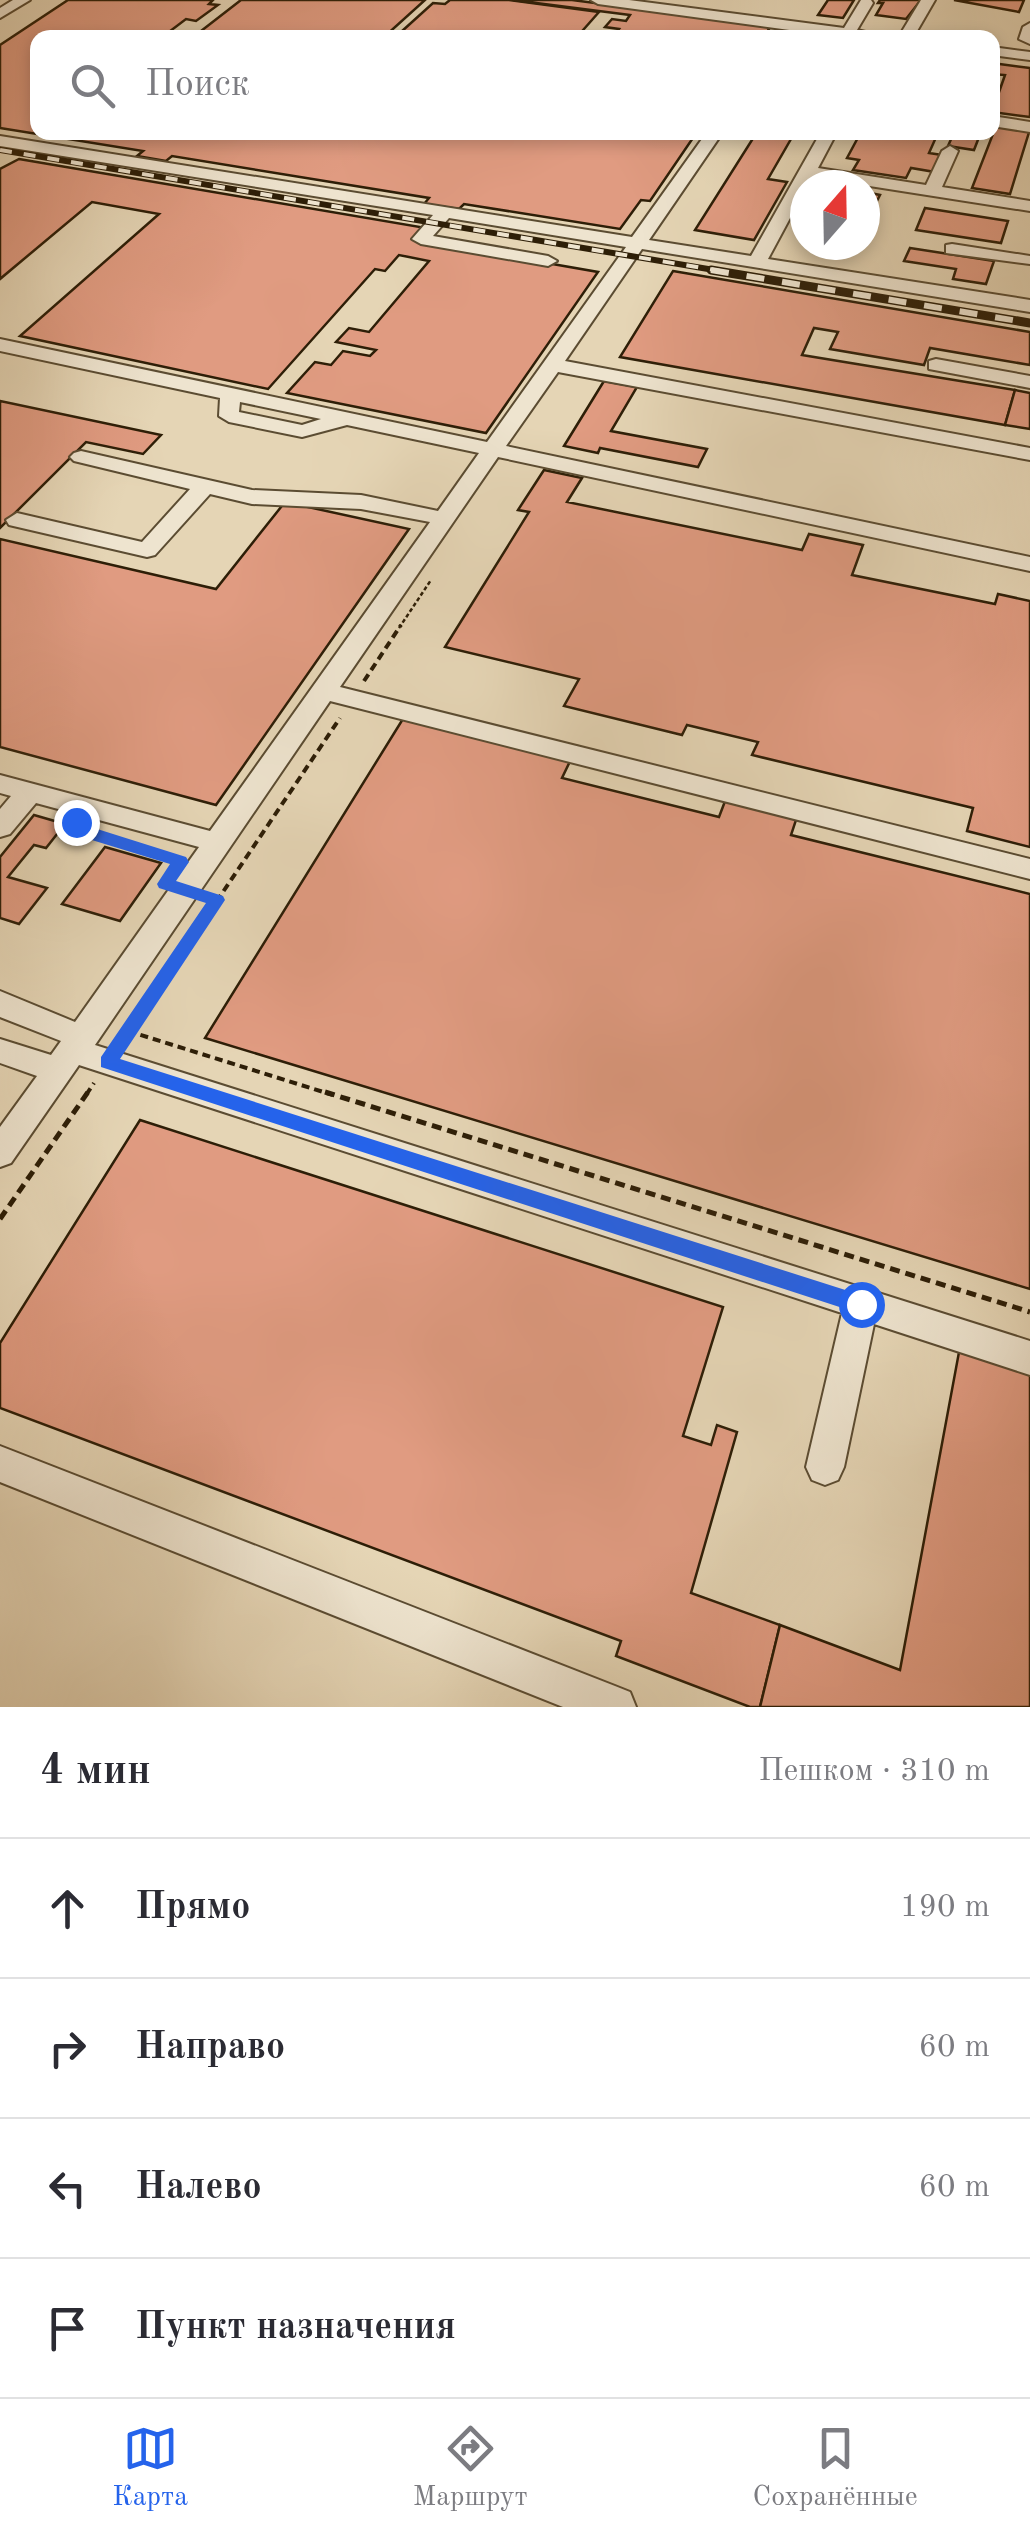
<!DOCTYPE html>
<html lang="ru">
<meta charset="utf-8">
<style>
:root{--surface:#fff;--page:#f7f7f7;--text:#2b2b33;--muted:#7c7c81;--line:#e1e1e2;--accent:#2563eb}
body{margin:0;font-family:"Old Standard TT",serif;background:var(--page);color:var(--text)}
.compass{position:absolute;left:790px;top:170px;width:90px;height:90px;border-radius:50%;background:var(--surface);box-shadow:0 5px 15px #0003;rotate:20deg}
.stop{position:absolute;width:30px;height:30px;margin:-22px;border:8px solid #2563eb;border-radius:50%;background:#fff}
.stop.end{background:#2563eb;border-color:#fff;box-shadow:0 2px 10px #0008}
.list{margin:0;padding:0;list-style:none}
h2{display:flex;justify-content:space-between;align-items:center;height:130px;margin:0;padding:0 40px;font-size:42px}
h2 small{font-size:32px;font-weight:400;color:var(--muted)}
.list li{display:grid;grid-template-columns:65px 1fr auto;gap:30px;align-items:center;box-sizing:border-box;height:140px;padding:0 40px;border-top:2px solid var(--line)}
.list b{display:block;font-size:38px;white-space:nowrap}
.list em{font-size:32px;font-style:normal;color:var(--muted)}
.icon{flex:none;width:55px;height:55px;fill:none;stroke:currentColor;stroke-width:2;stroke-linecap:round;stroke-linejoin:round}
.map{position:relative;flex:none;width:1030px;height:1707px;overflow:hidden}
.search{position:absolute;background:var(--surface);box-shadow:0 5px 15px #0003;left:30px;right:30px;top:30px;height:110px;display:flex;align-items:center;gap:25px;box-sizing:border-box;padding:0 35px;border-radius:20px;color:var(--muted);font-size:38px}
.sheet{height:690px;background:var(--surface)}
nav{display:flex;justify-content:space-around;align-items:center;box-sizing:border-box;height:140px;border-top:2px solid var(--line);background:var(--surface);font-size:28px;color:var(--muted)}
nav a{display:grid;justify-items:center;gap:5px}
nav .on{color:var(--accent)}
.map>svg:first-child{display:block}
.building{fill:#e09b81;stroke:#2d1e07;stroke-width:2.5}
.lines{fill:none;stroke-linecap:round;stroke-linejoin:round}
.minor-casing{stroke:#5b4c32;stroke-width:4}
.path-far2{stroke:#2d1e07;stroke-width:2.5;stroke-dasharray:4 2.5;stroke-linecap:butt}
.path-far1{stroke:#2d1e07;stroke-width:4;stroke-dasharray:8 5;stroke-linecap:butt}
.path{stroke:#2d1e07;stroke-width:5;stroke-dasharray:10 6;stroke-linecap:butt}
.minor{fill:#eee4cf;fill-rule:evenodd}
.rail-far1-casing{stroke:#2d1e07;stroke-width:6}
.rail-casing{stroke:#2d1e07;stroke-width:9}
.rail-far1{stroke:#eee4cf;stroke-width:4;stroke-dasharray:12;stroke-linecap:butt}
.rail{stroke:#eee4cf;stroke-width:6;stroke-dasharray:18;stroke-linecap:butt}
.route{fill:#2563eb}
</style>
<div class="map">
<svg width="1030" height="1707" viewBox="0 0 1030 1707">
<rect width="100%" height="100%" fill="#e5d5b5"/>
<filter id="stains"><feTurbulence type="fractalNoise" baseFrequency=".002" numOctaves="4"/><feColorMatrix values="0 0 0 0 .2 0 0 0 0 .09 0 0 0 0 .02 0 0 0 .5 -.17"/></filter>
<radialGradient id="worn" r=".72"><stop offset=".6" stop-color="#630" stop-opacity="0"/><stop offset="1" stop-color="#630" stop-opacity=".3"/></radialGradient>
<!-- building -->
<g class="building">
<polygon points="68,0 213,0 209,4 218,5 196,21 186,19 161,38 38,38 38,132 486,132 525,138 530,132 697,132 650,201 641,200 620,229 464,204 459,209 424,204 429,198 172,156 166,161 137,156 143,151 0,128 0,45"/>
<polygon points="241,0 425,0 383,38 192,38"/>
<polygon points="450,0 509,0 599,12 576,38 410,38 413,34 401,32 433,3 445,4"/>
<polygon points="513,0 572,0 771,26 763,38 612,38 619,29 605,27 612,19 626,21 630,15"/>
<polygon points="828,0 854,0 843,18 818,15"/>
<polygon points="880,0 921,0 906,19 876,15 883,3 878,3"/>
<polygon points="954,0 1024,0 1019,12"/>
<polygon points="992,63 1030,68 1030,117 992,112 1005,75 992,74"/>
<polygon points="992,124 1030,129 1010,194 972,188 993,134 984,132 992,132"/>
<polygon points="757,132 795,132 768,179 787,182 754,240 695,230"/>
<polygon points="861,132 981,132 974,150 948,146 952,137 937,135 929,153 942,155 935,172 911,168 906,178 853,170 859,160 847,158"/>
<polygon points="19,159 426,228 415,240 598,272 486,433 287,393 315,362 331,365 343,351 370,356 376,350 336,342 349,328 369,332 429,261 399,255 385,271 375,269 268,389 20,336 159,214 92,202 0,279 0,169"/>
<polygon points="865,192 880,195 865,225"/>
<polygon points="925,208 1008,221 1001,243 916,230"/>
<polygon points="910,248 994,261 986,284 953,279 956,269 904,261"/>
<polygon points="673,271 1030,332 1030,365 930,348 924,365 830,349 838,332 814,328 802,355 1015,390 1005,425 620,357"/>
<polygon points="604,381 637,387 611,431 707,449 698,467 600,448 598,453 564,446"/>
<polygon points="1015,390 1030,393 1030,429 1005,425"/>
<polygon points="0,401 161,435 143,454 86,442 0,528"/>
<polygon points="544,470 582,478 567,502 802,550 809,534 863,545 852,575 995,604 998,594 1030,601 1030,847 967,831 973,808 752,755 758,742 687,725 682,735 564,706 579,679 445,647 529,512 518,510"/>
<polygon points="285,502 409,529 216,805 0,747 0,539 216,589"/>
<polygon points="406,714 573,755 562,778 719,817 727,796 798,814 791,835 1030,894 1030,1289 205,1038"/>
<polygon points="34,815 65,824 46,848 34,845 8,877 47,888 19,924 0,918 0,857"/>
<polygon points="105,847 161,863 120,921 62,904"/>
<polygon points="140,1120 723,1307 683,1436 711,1445 717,1425 737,1432 691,1593 780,1625 760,1707 750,1707 616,1656 621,1641 0,1408 0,1343"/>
<polygon points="959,1352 1030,1374 1030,1707 760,1707 780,1625 900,1670"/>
</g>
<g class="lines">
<!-- minor casing -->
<g class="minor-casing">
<g id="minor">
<polygon points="13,0 30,0 0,18 0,8"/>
<polygon points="591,0 629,0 844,28 861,0 871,0 873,3 857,30 891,38 848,38 598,4"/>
<polygon points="921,0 935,0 913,38 898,38"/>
<polygon points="1030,23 1030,44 1019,39 1023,27"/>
<polygon points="992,47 1030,52 1030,60 992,55"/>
<polygon points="992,116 1030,122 1030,132 992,126"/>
<path d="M707 132H723L649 240 751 256 821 132H837L818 168 926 185 942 151 950 146 958 151 942 187 1030 201V211L812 177 768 259 1030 300V312L642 249 565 361 1030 448V460L558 372 506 446 1030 557V571L498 457 340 687 1030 859V879L330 701 95 1045 1030 1341V1375L874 1324 844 1467 838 1480 825 1485 812 1480 806 1467 842 1313 79 1065 11 1163 0 1167V1127L37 1076 0 1063V1039L51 1055 61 1041 0 1017V991L75 1022 199 847 36 803 10 834 0 837V809L11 796 0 793V775L210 831 430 522 361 509 252 504 210 494 155 555 147 557 9 525 6 520 17 513 142 542 190 489 74 461 70 457 74 453 81 451 252 490 361 495 438 511 479 453 347 425 302 437 229 422 219 416 220 398 0 351V339L487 442 626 247 449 218 433 236 548 256 557 261 548 266 421 244 412 239 433 215 0 146V136L632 237ZM240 402 321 419 302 425 239 412Z"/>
<polygon points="952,244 1030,256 1030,264 946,253 946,245"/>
<polygon points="936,359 1030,376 1030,388 929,369 929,361"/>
<polygon points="0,1446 615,1686 630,1692 636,1707 563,1707 0,1482"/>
</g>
</g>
<!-- path-far2 -->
<polyline class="path-far2" points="399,628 431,580"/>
<!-- path-far1 -->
<g class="path-far1">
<polyline points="364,681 401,625"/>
<polyline points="87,831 177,861"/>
<polyline points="128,1031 333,1095"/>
<polyline points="122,1042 340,718"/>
<polyline points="86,1095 94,1083"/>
</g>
<!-- path -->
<g class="path">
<polyline points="325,1092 1030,1312"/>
<polyline points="0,1219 88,1092"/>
</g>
<!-- minor -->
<use href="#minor" class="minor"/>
<!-- rail-far1 casing -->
<g class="rail-far1-casing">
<polyline id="rail-far1" points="0,150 726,272"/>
</g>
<!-- rail casing -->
<g class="rail-casing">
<polyline id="rail" points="711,270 1030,323"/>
</g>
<!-- rail-far1 -->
<use href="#rail-far1" class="rail-far1"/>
<!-- rail -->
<use href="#rail" class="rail"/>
</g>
<!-- route -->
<polygon class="route" points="76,816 94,828 186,857 189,862 176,881 223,896 225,900 120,1059 861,1295 872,1304 869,1311 861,1314 101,1067 101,1057 206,903 159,888 157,884 170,864 82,837 68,822"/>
<rect width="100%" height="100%" filter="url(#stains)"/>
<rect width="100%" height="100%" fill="url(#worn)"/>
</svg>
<svg class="compass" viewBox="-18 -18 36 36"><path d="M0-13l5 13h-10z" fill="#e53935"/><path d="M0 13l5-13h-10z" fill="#7c7c81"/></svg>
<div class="stop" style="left:861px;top:1304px"></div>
<div class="stop end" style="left:76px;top:822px"></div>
<div class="search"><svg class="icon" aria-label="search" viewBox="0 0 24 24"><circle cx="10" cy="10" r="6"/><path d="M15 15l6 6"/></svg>Поиск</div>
</div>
<section class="sheet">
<h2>4 мин<small>Пешком · 310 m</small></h2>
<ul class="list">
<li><svg class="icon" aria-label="ahead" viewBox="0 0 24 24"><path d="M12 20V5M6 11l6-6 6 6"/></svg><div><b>Прямо</b></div><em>190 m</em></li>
<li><svg class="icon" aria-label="right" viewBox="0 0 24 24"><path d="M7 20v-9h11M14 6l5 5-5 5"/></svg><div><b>Направо</b></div><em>60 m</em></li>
<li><svg class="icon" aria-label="left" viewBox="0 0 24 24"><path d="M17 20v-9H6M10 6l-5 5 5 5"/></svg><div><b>Налево</b></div><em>60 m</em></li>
<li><svg class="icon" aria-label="arrive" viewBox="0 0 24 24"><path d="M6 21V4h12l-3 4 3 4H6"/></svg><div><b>Пункт назначения</b></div></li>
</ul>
</section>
<nav>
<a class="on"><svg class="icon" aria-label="map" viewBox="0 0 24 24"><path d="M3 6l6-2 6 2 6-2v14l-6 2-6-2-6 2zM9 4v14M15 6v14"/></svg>Карта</a>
<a><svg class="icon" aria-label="directions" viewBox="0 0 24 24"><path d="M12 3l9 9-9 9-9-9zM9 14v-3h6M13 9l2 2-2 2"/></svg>Маршрут</a>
<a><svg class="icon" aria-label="saved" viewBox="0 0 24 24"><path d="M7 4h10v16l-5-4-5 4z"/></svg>Сохранённые</a>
</nav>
